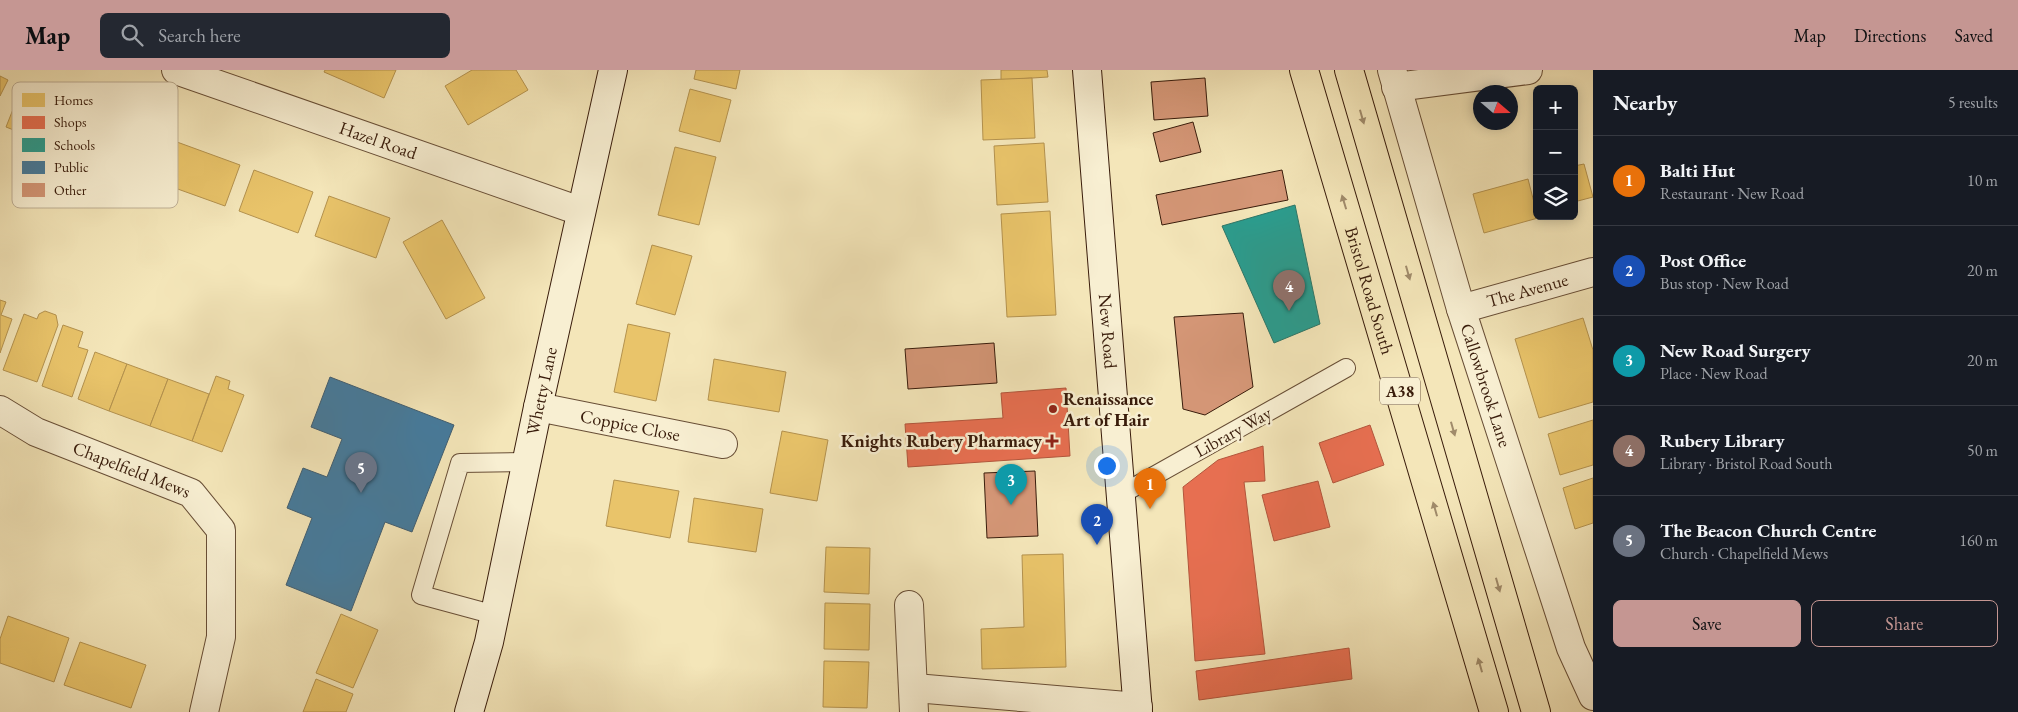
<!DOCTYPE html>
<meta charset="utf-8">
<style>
:root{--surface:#171b24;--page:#242831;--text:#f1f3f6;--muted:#9ea1a6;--line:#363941;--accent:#c59692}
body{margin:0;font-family:"EB Garamond",serif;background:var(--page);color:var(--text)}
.controls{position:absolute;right:15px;top:15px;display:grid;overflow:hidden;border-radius:8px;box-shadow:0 2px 12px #0003}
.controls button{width:45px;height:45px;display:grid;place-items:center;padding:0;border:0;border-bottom:1px solid var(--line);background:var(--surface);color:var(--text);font:25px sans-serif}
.compass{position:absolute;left:1473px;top:15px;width:45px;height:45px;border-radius:50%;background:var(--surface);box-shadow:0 2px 12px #0003;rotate:110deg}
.you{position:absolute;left:1106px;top:395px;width:18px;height:18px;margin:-12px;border:4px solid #fff;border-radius:50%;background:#1a73e8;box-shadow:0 0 0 8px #1a73e833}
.badge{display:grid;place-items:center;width:32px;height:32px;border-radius:50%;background:var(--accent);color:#fff;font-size:16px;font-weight:700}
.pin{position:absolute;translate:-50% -41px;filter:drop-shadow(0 1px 2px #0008)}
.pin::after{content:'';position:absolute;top:26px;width:18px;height:15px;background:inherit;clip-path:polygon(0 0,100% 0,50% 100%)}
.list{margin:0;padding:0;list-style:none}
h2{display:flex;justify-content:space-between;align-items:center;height:65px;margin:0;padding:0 20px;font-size:21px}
h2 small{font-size:16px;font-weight:400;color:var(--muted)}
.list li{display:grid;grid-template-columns:32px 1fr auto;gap:15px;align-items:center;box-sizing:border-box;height:90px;padding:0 20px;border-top:1px solid var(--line)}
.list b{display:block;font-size:19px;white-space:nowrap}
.list p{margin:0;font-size:16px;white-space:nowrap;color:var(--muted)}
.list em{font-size:16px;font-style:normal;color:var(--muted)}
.actions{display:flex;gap:10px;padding:15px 20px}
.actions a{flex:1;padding:11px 0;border:1px solid var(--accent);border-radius:8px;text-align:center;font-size:18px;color:var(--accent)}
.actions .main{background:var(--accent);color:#111}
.icon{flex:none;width:28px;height:28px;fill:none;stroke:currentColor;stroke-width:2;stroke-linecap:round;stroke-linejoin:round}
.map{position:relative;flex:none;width:1593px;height:642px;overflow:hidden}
header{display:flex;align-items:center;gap:30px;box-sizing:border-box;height:70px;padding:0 25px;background:var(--accent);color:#111}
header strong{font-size:24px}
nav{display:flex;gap:28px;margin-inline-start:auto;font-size:18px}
.search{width:350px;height:45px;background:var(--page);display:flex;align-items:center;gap:12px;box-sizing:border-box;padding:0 18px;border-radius:8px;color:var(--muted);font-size:19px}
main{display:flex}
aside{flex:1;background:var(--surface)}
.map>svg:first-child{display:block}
.homes{fill:#e9c46a;stroke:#b4924e}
.shops{fill:#e76f51;stroke:#b3563c}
.schools{fill:#2a9d8f;stroke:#2e7667}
.public{fill:#457b9d;stroke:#415e71}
.building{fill:#d49676;stroke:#391c0b}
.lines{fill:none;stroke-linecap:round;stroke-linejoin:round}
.lane-casing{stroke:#684e36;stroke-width:20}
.street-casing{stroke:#684e36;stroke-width:30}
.secondary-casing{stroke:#391c0b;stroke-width:30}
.highway-casing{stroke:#391c0b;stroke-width:30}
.lane{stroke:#f8efd2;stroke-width:18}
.street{stroke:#f8efd2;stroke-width:28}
.secondary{stroke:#f8efd2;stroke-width:28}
.highway{stroke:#f4e6b9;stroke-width:28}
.oneway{fill:#a08b6b}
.poi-dot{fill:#8f2418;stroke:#f8efd2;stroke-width:2}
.labels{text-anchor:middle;stroke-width:5;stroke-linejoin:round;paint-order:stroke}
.shield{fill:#f8efd2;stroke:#725b47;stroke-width:1}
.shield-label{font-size:16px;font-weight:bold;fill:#391c0b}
.street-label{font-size:18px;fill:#391c0b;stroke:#f8efd2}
.poi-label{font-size:18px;font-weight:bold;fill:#391c0b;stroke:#f8efd2;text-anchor:start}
.key{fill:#f8efd2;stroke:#bfb096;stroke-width:1}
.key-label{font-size:14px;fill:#391c0b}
</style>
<header>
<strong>Map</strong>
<div class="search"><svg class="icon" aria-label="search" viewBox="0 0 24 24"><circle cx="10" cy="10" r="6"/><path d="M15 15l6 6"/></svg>Search here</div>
<nav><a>Map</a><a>Directions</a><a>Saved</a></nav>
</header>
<main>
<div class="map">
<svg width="1593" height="642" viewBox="0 0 1593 642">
<rect width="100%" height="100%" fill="#f4e6b9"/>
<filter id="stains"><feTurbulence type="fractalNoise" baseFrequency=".004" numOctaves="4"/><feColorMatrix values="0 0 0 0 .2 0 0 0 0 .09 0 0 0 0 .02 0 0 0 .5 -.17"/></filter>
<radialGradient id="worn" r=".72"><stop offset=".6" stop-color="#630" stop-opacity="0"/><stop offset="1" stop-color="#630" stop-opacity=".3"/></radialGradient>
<!-- homes -->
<g class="homes">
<polygon points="325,0 396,0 384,28 324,2"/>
<polygon points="472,0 516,0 528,20 468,55 445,16"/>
<polygon points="696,0 740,0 736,19 694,9"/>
<polygon points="1001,0 1047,0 1048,7 1001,10"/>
<polygon points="0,6 8,10 0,26"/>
<polygon points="1032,8 1035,68 983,70 981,10"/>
<polygon points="23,14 82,37 65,80 6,57"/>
<polygon points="690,19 731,30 720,72 679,61"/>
<polygon points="177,72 240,95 225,136 161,113"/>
<polygon points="1044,73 1048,132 997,135 994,76"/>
<polygon points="675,77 716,87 699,155 658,145"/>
<polygon points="1584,94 1593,127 1574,132 1574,96"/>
<polygon points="254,100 313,122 298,163 239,141"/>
<polygon points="1528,109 1538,148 1484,163 1473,124"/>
<polygon points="329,126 390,148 376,188 315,166"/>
<polygon points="1050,141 1056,245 1007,247 1001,144"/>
<polygon points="442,150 485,228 446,249 403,172"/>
<polygon points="652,175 692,186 675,245 636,234"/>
<polygon points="0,230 6,232 1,245 12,249 0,283"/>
<polygon points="45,241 56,245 58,255 37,312 3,300 24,244 37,249 39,244"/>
<polygon points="1583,248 1593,280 1593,332 1539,348 1515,269"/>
<polygon points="628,254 670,263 656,331 614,322"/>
<polygon points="63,255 83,262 78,277 88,280 72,327 42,316"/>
<polygon points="95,282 127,294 109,341 78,329"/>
<polygon points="714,289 786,302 779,342 708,330"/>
<polygon points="127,294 168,309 150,356 109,341"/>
<polygon points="216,306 230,311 228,319 244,325 222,382 192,371"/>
<polygon points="168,309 209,324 192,371 150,356"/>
<polygon points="1593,350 1593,395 1560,405 1548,364"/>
<polygon points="782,361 828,370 817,431 770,423"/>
<polygon points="1593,408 1593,453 1575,459 1563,418"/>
<polygon points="614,410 679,421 670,468 606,456"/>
<polygon points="694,428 763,439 756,482 688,472"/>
<polygon points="826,477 870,478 869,524 824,522"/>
<polygon points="1063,484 1066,597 982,599 981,559 1024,557 1022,485"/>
<polygon points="825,533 870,534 869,580 824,579"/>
<polygon points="341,544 378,560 353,618 316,603"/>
<polygon points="8,546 69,568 54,612 0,593 0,569"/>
<polygon points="80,572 146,595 131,638 64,615"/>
<polygon points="824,591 869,592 867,638 823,637"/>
<polygon points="316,609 353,624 346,642 303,642"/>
</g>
<!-- shops -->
<g class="shops">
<polygon points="1066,318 1070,386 908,397 905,354 1003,348 1001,323"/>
<polygon points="1370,355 1384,395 1333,413 1319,373"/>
<polygon points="1263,376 1265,411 1244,412 1265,584 1195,591 1183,417 1218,390"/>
<polygon points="1318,411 1330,457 1274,471 1262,425"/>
<polygon points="1349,578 1352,609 1199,630 1196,601"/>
</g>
<!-- schools -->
<polygon class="schools" points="1295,135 1320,254 1274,273 1222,156"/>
<!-- public -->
<polygon class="public" points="330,307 454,355 412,462 385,452 351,541 286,515 312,448 287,438 303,398 327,407 342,369 311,357"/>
<!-- building -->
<g class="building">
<polygon points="1205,8 1208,46 1154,50 1151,12"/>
<polygon points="1193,52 1201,82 1160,92 1153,63"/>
<polygon points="1282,100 1288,130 1162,155 1156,125"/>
<polygon points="1243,243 1253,317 1205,345 1183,339 1174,247"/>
<polygon points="994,273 997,313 908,319 905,279"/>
<polygon points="1035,401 1038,466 987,468 984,403"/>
</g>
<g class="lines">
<!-- lane casing -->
<g class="lane-casing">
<g id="lane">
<polyline points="1120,425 1346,298"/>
<polyline points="495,545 421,525 460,393 526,392"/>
</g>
</g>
<!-- street casing -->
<g class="street-casing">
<g id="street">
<path id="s1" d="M176 0 580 141"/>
<path id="s2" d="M1392 0 1461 239 1571 578 1593 626"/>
<polyline points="1396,17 1528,0"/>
<path id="s3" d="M1461 239 1593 202"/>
<path id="s4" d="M538 337 723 374"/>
<path id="s5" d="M0 340 36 362 191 423 221 460V567L204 642"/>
<polyline points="909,535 914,642"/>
<polyline points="915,618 1138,637"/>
</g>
</g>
<!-- secondary casing -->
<g class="secondary-casing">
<g id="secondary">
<path id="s6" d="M1087 0 1138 642"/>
<path id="s7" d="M469 642 489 572 538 337 613 0"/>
</g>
</g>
<!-- highway casing -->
<g class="highway-casing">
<g id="highway">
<path id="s8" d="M1304 0 1494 642"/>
<polyline points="1349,0 1536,642"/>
</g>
</g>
<!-- lane -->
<use href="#lane" class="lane"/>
<!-- street -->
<use href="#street" class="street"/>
<!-- secondary -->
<use href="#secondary" class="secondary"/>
<!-- highway -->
<use href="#highway" class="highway"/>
</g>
<!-- one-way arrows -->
<defs><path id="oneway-solid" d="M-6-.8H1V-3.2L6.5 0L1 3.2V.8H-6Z" transform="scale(1.25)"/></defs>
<g class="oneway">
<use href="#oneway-solid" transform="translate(1362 47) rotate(74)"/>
<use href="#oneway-solid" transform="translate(1344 132) rotate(-107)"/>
<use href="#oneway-solid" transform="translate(1408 203) rotate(74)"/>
<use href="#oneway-solid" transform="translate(1453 359) rotate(74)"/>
<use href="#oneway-solid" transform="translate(1435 439) rotate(-106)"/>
<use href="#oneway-solid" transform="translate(1498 515) rotate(74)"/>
<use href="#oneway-solid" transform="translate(1480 595) rotate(-106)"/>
</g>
<!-- markers -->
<g class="poi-dot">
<circle cx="1053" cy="339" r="5"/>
<path d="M1049.5 363.5h5v5h5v5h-5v5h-5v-5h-5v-5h5z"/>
</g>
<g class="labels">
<!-- shield labels -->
<rect class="shield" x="1380" y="307.5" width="40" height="27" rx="4"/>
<g class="shield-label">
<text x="1400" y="327">A38</text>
</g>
<!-- street labels -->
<g class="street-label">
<text dy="6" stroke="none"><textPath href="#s1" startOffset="214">Hazel Road</textPath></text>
<text dy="6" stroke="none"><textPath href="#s8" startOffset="230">Bristol Road South</textPath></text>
<text dy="6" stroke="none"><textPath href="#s3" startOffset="69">The Avenue</textPath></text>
<text dy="6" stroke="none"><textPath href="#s6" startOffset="262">New Road</textPath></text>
<text dy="6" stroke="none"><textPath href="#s2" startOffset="329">Callowbrook Lane</textPath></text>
<text dy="6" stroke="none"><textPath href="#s7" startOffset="329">Whetty Lane</textPath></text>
<text dy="6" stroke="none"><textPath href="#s4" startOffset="94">Coppice Close</textPath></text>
<text transform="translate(1233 362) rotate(-29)" y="6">Library Way</text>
<text dy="6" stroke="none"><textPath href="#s5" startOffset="145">Chapelfield Mews</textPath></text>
</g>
<!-- poi labels -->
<g class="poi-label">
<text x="1063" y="335">Renaissance<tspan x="1063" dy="21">Art of Hair</tspan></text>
<text x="1042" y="377" text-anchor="end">Knights Rubery Pharmacy</text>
</g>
</g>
<!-- legend -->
<rect x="12" y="12" width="166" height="126" rx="8" class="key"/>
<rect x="22" y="23" width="23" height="14" fill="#e9c46a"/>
<rect x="22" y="46" width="23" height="13" fill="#e76f51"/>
<rect x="22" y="68" width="23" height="14" fill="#2a9d8f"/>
<rect x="22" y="91" width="23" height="13" fill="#457b9d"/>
<rect x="22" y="113" width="23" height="14" fill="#d49676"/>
<g class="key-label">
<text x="54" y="35">Homes</text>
<text x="54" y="57">Shops</text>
<text x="54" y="80">Schools</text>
<text x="54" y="102">Public</text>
<text x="54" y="125">Other</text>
</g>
<rect width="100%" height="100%" filter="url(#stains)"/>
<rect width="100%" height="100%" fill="url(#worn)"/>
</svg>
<div class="controls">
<button>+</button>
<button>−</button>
<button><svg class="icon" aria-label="layers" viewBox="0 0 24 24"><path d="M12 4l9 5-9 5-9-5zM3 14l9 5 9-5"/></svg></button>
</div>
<svg class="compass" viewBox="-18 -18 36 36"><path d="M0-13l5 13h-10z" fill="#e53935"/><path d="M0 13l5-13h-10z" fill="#9ea1a6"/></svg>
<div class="you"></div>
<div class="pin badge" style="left:1150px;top:439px;background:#e8710a">1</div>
<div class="pin badge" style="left:1097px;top:475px;background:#1a4fb4">2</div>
<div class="pin badge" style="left:1011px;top:435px;background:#0f9aa8">3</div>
<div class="pin badge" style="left:1289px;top:241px;background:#8d6e63">4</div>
<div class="pin badge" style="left:361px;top:423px;background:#6b7280">5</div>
</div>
<aside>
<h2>Nearby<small>5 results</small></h2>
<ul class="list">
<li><span class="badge" style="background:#e8710a">1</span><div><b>Balti Hut</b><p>Restaurant · New Road</p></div><em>10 m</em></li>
<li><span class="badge" style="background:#1a4fb4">2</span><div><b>Post Office</b><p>Bus stop · New Road</p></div><em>20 m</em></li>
<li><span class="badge" style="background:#0f9aa8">3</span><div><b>New Road Surgery</b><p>Place · New Road</p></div><em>20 m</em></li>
<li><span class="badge" style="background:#8d6e63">4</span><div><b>Rubery Library</b><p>Library · Bristol Road South</p></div><em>50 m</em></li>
<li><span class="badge" style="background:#6b7280">5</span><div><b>The Beacon Church Centre</b><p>Church · Chapelfield Mews</p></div><em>160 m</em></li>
</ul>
<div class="actions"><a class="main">Save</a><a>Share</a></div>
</aside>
</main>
